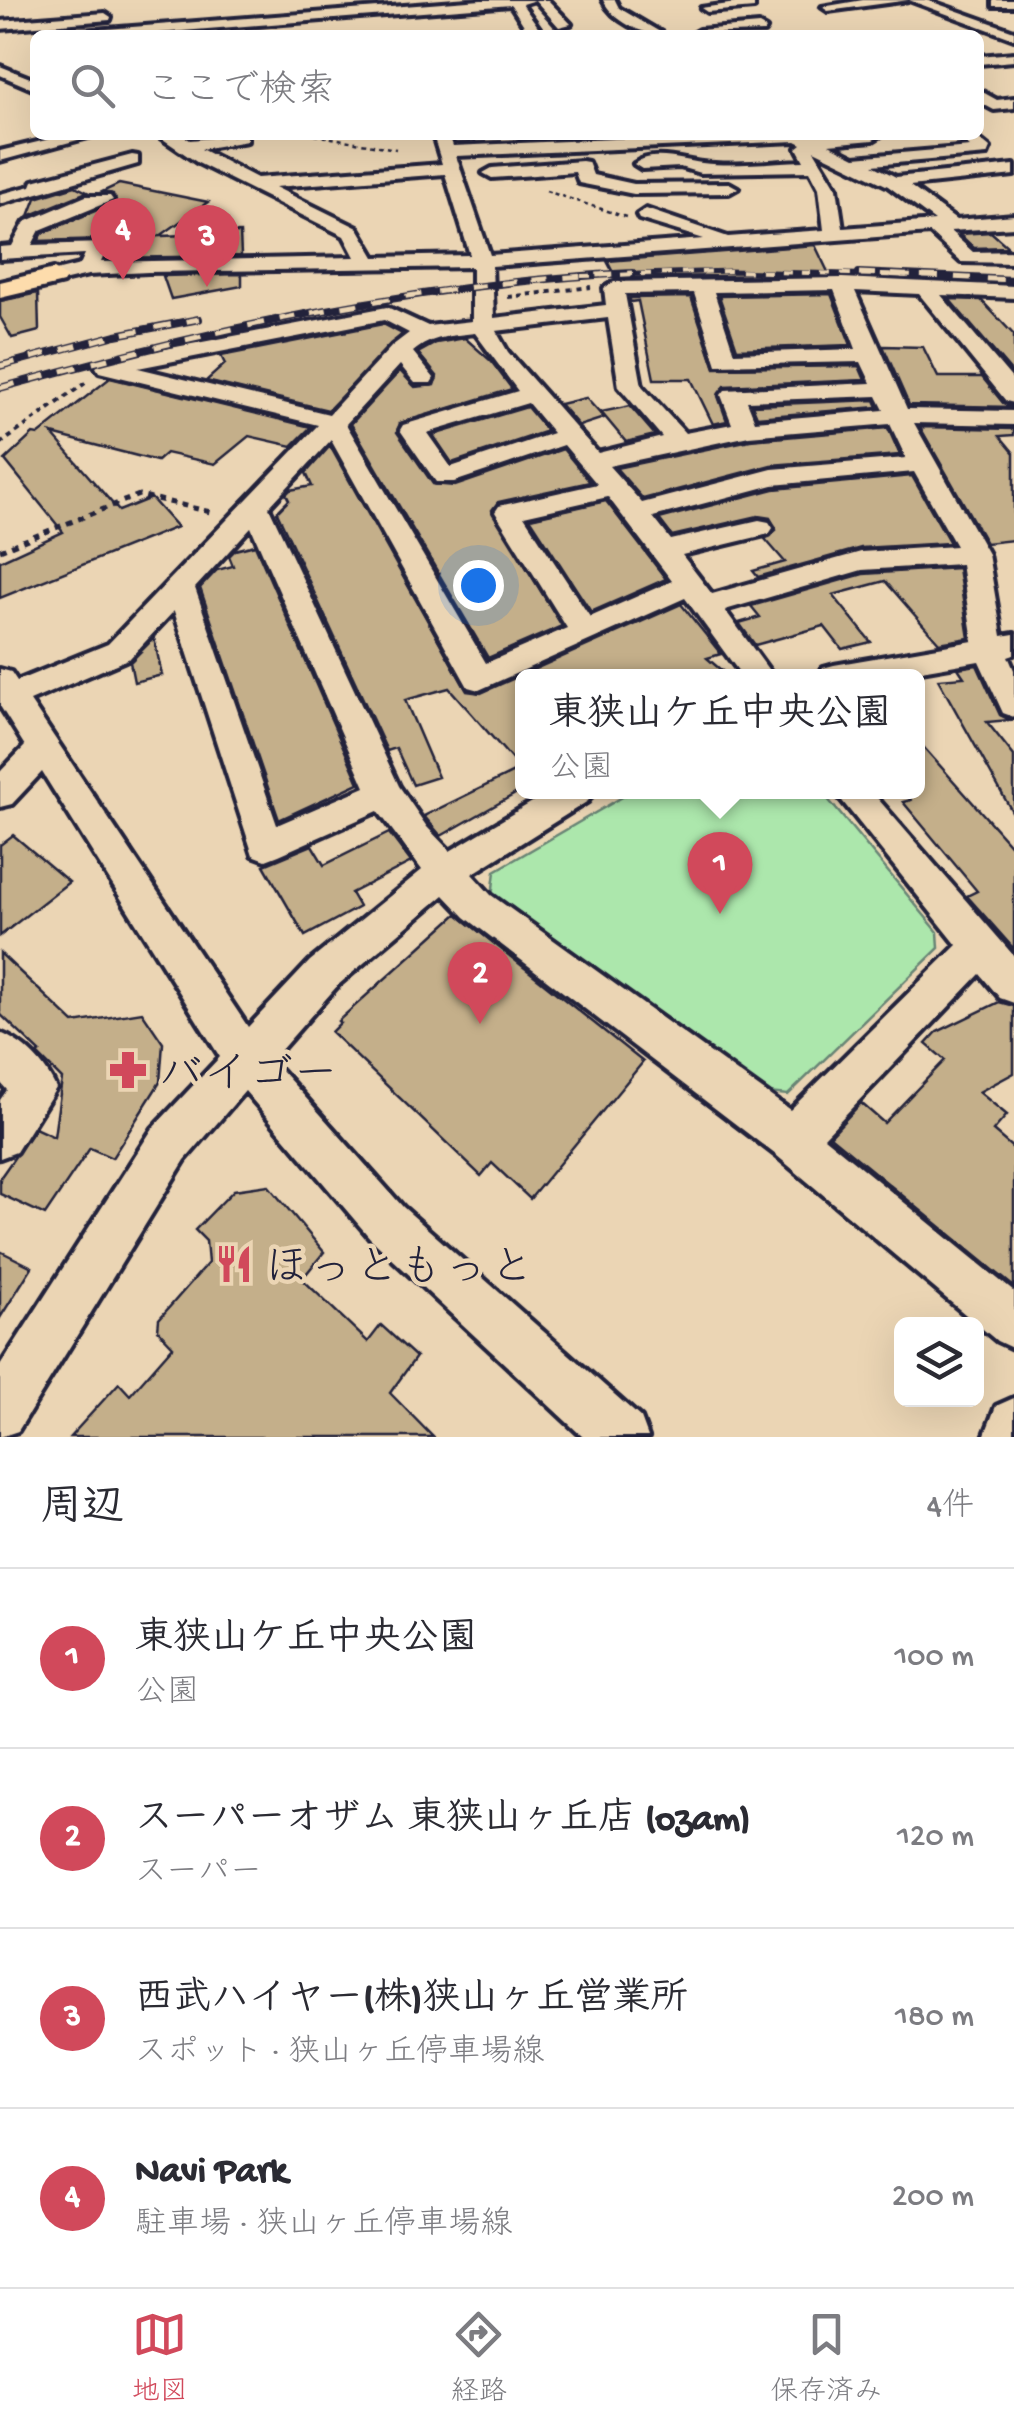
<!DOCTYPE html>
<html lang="ja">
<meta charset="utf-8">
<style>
:root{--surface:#fff;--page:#f7f7f7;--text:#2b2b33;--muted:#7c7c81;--line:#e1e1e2;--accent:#d1495b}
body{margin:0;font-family:"Gochi Hand","Klee One",sans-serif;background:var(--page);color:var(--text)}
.controls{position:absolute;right:30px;bottom:30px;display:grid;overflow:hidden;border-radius:15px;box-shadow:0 10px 40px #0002}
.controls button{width:90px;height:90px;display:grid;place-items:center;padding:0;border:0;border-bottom:2px solid var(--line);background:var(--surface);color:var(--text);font:50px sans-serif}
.you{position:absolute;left:478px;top:585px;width:35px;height:35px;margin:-25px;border:8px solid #fff;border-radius:50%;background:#1a73e8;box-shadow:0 0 0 15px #1a73e833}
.badge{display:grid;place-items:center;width:65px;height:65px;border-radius:50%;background:var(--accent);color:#fff;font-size:32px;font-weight:700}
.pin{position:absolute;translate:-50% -82px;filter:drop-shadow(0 2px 5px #0008)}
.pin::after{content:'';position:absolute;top:52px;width:35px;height:30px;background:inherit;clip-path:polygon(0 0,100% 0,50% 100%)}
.popup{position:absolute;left:515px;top:669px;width:410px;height:130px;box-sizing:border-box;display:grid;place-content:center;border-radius:15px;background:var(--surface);filter:drop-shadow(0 2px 8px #0005);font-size:32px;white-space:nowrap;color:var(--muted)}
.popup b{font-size:38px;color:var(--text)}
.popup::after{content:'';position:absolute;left:50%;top:100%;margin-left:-20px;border:20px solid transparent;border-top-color:var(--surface)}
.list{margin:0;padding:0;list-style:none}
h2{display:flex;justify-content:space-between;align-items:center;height:130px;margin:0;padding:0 40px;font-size:42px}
h2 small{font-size:32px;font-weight:400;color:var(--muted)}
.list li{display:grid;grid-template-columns:65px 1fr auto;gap:30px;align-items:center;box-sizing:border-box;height:180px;padding:0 40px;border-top:2px solid var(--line)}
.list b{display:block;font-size:38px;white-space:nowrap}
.list p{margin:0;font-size:32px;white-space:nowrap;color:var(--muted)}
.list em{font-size:32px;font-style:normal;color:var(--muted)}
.icon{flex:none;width:55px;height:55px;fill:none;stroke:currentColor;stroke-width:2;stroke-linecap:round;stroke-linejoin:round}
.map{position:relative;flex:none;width:1014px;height:1437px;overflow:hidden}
.search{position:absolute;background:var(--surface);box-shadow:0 10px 40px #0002;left:30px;right:30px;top:30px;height:110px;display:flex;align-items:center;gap:25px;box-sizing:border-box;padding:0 35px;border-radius:15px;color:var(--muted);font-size:38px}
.sheet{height:850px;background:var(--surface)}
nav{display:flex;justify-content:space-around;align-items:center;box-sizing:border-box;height:140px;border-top:2px solid var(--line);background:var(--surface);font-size:28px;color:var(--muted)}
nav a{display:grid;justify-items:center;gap:5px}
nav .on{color:var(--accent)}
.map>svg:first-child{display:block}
.green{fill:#ace7ac;stroke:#678474;stroke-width:2.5}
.building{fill:#c4af8a;stroke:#22223b;stroke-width:2.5}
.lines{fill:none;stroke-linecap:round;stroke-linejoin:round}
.minor-casing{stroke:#22223b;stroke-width:8}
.major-casing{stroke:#22223b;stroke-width:8}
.path-far2{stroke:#22223b;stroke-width:2.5;stroke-dasharray:4 4;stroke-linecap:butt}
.path-far1{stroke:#22223b;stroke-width:4;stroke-dasharray:5 5;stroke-linecap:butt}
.path{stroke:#22223b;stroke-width:5;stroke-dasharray:6 6;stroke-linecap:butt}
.minor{fill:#ebd5b4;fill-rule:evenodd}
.major{fill:#fddcac;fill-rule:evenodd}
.rail-far1-casing{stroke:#22223b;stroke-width:5}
.rail-casing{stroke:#22223b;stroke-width:8}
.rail-far1{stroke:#ebd5b4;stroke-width:4;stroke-dasharray:10;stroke-linecap:butt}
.rail{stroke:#ebd5b4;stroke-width:5;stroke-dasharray:16;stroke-linecap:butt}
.labels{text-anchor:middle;stroke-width:9;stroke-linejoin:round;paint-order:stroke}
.near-poi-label{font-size:45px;fill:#22223b;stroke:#ebd5b4;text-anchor:start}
</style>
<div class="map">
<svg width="1014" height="1437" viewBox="0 0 1014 1437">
<rect width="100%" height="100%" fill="#ebd5b4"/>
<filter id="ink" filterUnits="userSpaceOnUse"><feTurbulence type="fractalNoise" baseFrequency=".01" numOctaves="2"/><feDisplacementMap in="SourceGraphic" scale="20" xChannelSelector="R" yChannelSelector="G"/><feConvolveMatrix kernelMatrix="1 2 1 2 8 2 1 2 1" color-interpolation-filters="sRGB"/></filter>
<g filter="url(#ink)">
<!-- green -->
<polygon class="green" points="631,792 822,792 938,932 939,948 788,1095 768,1093 492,897 495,871"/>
<!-- building -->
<g class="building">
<polygon points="119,184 208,202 160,236 240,233 241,256 107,258 111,245 105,239 38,241 43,233 114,203 113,194 102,192"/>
<polygon points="75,186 87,192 29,216 36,198"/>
<polygon points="991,232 1008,247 974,248 959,234"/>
<polygon points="815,245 829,274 616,278 607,261"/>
<polygon points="242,274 242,286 171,299 163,276"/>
<polygon points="38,293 39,331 12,338 0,317 0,301"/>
<polygon points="831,294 851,345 737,349 719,296"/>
<polygon points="691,297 715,368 859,366 865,380 725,386 718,396 727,421 713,424 691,379 654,379 638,301 630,302 630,298"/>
<polygon points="949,299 981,300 1014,335 1014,375"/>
<polygon points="383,324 402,334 328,410 206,381 225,364 221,356"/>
<polygon points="465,338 491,361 512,389 400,423 397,432 433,484 455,486 563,449 590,482 498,502 492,510 562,626 488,658 351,424 400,371 415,387 434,385 437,376 418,353 436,343"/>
<polygon points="883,346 923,347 938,377 982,377 1003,403 1014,407 909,405"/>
<polygon points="110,378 311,427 292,446 249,436 215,464 166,453 157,461 52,434 119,511 151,498 177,527 0,598 0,561 63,532 5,460 33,434 38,435"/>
<polygon points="586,398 604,418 579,426 560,404"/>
<polygon points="875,400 878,407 757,417 752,405"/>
<polygon points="630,406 655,435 626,442 601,412"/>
<polygon points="527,407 547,431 452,463 433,435"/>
<polygon points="920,427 1014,429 1014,435 1000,436 1014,453 1014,540 986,543"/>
<polygon points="888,428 900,455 771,465 643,499 616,468 750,440"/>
<polygon points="330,446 467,691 481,693 681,604 721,654 707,658 728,676 522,676 522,771 449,688 405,700 438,777 413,785 396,748 387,751 277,512 289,500 286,494 290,490 312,486 306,473"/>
<polygon points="912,476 950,543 861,548 758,577 753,571 785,562 765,539 776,530 770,518 758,516 672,536 659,519 774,489"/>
<polygon points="606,501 666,579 591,612 530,518"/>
<polygon points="255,545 359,783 279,820 200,588 217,570 233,566 229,556 235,550"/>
<polygon points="958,568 969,638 939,643 885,581 833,595 871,642 842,649 824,626 755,645 739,623 760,617 751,606 863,574"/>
<polygon points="154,638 162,675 134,682 130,662"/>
<polygon points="977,665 1000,715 1010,720 987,722 1014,756 1014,815 938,679 964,677 958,668"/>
<polygon points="918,741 1014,849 1014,949 967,896 977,891 903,802 911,800 904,792 918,792"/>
<polygon points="520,769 522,790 441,836 424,816"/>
<polygon points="389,833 411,862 351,893 359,907 305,936 264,865 312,845 324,865"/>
<polygon points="13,835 69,882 0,936 0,845"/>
<polygon points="457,914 643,1062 530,1199 492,1163 481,1176 331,1032 340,1023 338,1021"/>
<polygon points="0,953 74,1023 142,1012 163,1043 160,1082 112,1158 90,1148 45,1215 0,1194 0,1178 35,1128 54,1137 62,1079 37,1054 40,1052 0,1014"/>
<polygon points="999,1002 1014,1006 1014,1073 979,1092 1007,1115 993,1131 1014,1149 1014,1287 830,1136 861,1103 884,1123 945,1060 926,1044 937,1032"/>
<polygon points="268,1185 324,1252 302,1279 368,1342 381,1325 416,1357 390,1393 433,1437 70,1437 119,1383 130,1395 173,1346 158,1330 159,1319 208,1263 206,1241 195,1230 234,1190"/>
<polygon points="0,1251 32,1267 0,1318"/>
</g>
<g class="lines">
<!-- minor casing -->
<g class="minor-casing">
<g id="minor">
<polygon points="481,0 548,0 571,24 559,27 535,0 522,4 544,35 530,35 511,5 132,35 74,35 81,31"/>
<path d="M603 0H615L619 8 665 35C642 35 613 21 603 0Z"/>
<polygon points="863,0 927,0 1014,31 1014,39 909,0 828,11 822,7"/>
<rect x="993" y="0" width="21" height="6"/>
<polygon points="750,1 754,2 754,8 707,12 701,8"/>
<polygon points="105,13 111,17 110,20 0,29 0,21"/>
<polygon points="759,25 766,29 764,32 692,34 699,30"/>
<polygon points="1014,53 1014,61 979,64 979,56"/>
<polygon points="0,66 35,80 35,90 0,75"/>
<polygon points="979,90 997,100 1014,98 1014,108 994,110 979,102"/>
<polygon points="67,135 96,135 0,161 0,151"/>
<path d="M157 135H182L190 140 247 135V141L201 149 257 178 442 164 433 135H449L453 146 707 135H881L873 140 829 144 855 157 970 147 955 135H974L990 148 987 155 873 165 896 177 1014 165V175L910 186 956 220 1014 215V227L950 231 973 252 1014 251V263L961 262 930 233 492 266 494 318 606 305 604 288 614 282 842 278 1014 286V298L941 295 1014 381V403L1006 401 919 294 855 291 907 409 1014 411V425L914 423 988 554 1002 636 1014 634V654L1008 656 1014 670V717L1003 713 979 661 892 676H818L823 668 834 665 973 641 961 564 862 570 725 610 773 676H742L685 598 479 690 468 687 331 440 269 507 399 786 427 827 450 851 549 792H593L588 801 472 874 491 895 790 1110 957 945 835 792H872L1014 956V1003L1000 998 980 974 824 1137 1014 1292V1349L997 1341 776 1155 465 917 444 895 338 985 272 1060 403 1207 641 1418 648 1437H583L371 1239 245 1091 185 1160 18 1431 0 1437V1366L153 1128 220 1057 42 772 12 804 0 807V772L25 746 0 706V669L11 672 17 681 108 644 318 425 99 372 96 367 107 360 387 307 428 326 472 321V267L148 272 88 275 54 283 44 277 47 273 80 265 85 254 0 259V247L12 246 25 222 86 196H110L113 200 40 230 32 245 105 243 108 247 101 262 355 257 344 236 198 163ZM796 141 802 144 797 148 804 161C771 162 734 167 702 163 681 160 652 150 634 164L642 169 680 167 700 173 810 171 819 188 824 230 728 237 646 209 637 215 639 219 704 239 490 255 456 156ZM814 150 888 186 935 221 843 228 837 188ZM445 174 470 255 375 257 358 228 275 187ZM834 290 856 349 734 353 714 292ZM694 293 717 365 861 362 871 383 725 390 721 395 732 424 685 433 642 386 625 294ZM608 318 619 387 662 437 598 453 508 352 496 331ZM384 320 409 333 392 346 329 414 138 368ZM475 333 518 391 403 425 400 430 436 482H454L564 445 597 484 499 506 495 512 567 628 486 663 346 424 400 365 415 383H431L434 378 413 352C432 336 451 336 475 333ZM877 396 884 410 755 421 747 401ZM528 403 553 433 451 467 427 433ZM890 424 906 458 772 469 642 503 609 466 749 436ZM914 472 956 546 861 552 712 594 682 555 769 534 773 528 769 522 759 520 671 540 653 517 773 485ZM608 497 672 581 590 617 524 516ZM251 527 365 787 277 825 195 588ZM174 611 253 855 266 860 279 855 378 811 422 870 310 961 248 1027 30 701 130 658Z"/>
<polygon points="132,155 138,156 138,164 0,204 0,194 31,186 33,181"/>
<polygon points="582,161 588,162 593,175 634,184 729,183 738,188 729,193 634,194 579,183 575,172 492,178 483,173 492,168"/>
<path d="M0 1033C24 1042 46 1065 56 1088L16 1152 0 1158V1100L7 1090 0 1082Z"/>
<polygon points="1014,1398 1014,1437 984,1437 996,1406"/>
</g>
</g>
<!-- major casing -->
<g class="major-casing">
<polygon id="major" points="54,269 67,277 63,283 0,298 0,282"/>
</g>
<!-- path-far2 -->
<g class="path-far2">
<polyline points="315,135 396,149"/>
<polyline points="546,191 626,217"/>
</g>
<!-- path-far1 -->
<g class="path-far1">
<polyline points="508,297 591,287"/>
<polyline points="0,444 88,381"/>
</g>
<!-- path -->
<polyline class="path" points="0,550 139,495 215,513"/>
<!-- minor -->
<use href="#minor" class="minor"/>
<!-- major -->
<use href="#major" class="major"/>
<!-- rail-far1 casing -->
<g class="rail-far1-casing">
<polyline id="rail-far1" points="581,276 729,271 924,276"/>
</g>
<!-- rail casing -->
<g class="rail-casing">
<g id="rail">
<polyline points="859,273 1014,280"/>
<polyline points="0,366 116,335 199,319"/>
<path d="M0 388C208 330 416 283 633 273"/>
</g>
</g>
<!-- rail-far1 -->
<use href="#rail-far1" class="rail-far1"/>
<!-- rail -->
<use href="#rail" class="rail"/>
</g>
</g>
<!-- icons -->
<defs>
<g id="pharmacy-bare" transform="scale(3)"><path d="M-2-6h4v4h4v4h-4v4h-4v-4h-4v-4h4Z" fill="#d1495b" stroke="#ebd5b4" stroke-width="2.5" paint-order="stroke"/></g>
<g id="restaurant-bare" transform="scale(3)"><path d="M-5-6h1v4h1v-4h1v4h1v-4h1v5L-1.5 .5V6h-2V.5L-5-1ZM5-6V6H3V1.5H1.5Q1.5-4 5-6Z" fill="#d1495b" stroke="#ebd5b4" stroke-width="2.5" paint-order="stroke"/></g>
</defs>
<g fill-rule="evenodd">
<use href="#pharmacy-bare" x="128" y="1070"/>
<use href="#restaurant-bare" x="234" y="1264"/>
</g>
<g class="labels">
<!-- near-poi labels -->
<g class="near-poi-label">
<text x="158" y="1086">バイゴー</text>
<text x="264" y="1280">ほっともっと</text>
</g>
</g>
</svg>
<div class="controls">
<button><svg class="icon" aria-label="layers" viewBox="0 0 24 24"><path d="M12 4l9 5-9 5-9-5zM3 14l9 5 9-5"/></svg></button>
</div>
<div class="you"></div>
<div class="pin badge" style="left:720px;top:914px">1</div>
<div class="popup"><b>東狭山ケ丘中央公園</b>公園</div>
<div class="pin badge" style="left:480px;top:1024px">2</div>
<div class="pin badge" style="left:207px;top:287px">3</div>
<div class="pin badge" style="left:123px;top:280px">4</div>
<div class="search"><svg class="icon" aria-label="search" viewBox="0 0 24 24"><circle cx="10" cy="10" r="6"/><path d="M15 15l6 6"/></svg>ここで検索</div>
</div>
<section class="sheet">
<h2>周辺<small>4件</small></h2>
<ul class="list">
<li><span class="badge">1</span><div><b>東狭山ケ丘中央公園</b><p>公園</p></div><em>100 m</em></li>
<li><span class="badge">2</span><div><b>スーパーオザム 東狭山ヶ丘店 (ozam)</b><p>スーパー</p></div><em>120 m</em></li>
<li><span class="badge">3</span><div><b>西武ハイヤー(株)狭山ヶ丘営業所</b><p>スポット · 狭山ヶ丘停車場線</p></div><em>180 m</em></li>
<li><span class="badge">4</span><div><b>Navi Park</b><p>駐車場 · 狭山ヶ丘停車場線</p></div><em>200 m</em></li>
</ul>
</section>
<nav>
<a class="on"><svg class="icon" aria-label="map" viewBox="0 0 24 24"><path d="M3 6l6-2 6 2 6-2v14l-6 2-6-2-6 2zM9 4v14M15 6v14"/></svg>地図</a>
<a><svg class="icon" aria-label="directions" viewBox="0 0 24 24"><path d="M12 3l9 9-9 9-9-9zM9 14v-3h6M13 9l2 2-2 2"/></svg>経路</a>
<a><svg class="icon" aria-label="saved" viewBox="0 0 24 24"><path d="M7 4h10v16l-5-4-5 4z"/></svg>保存済み</a>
</nav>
